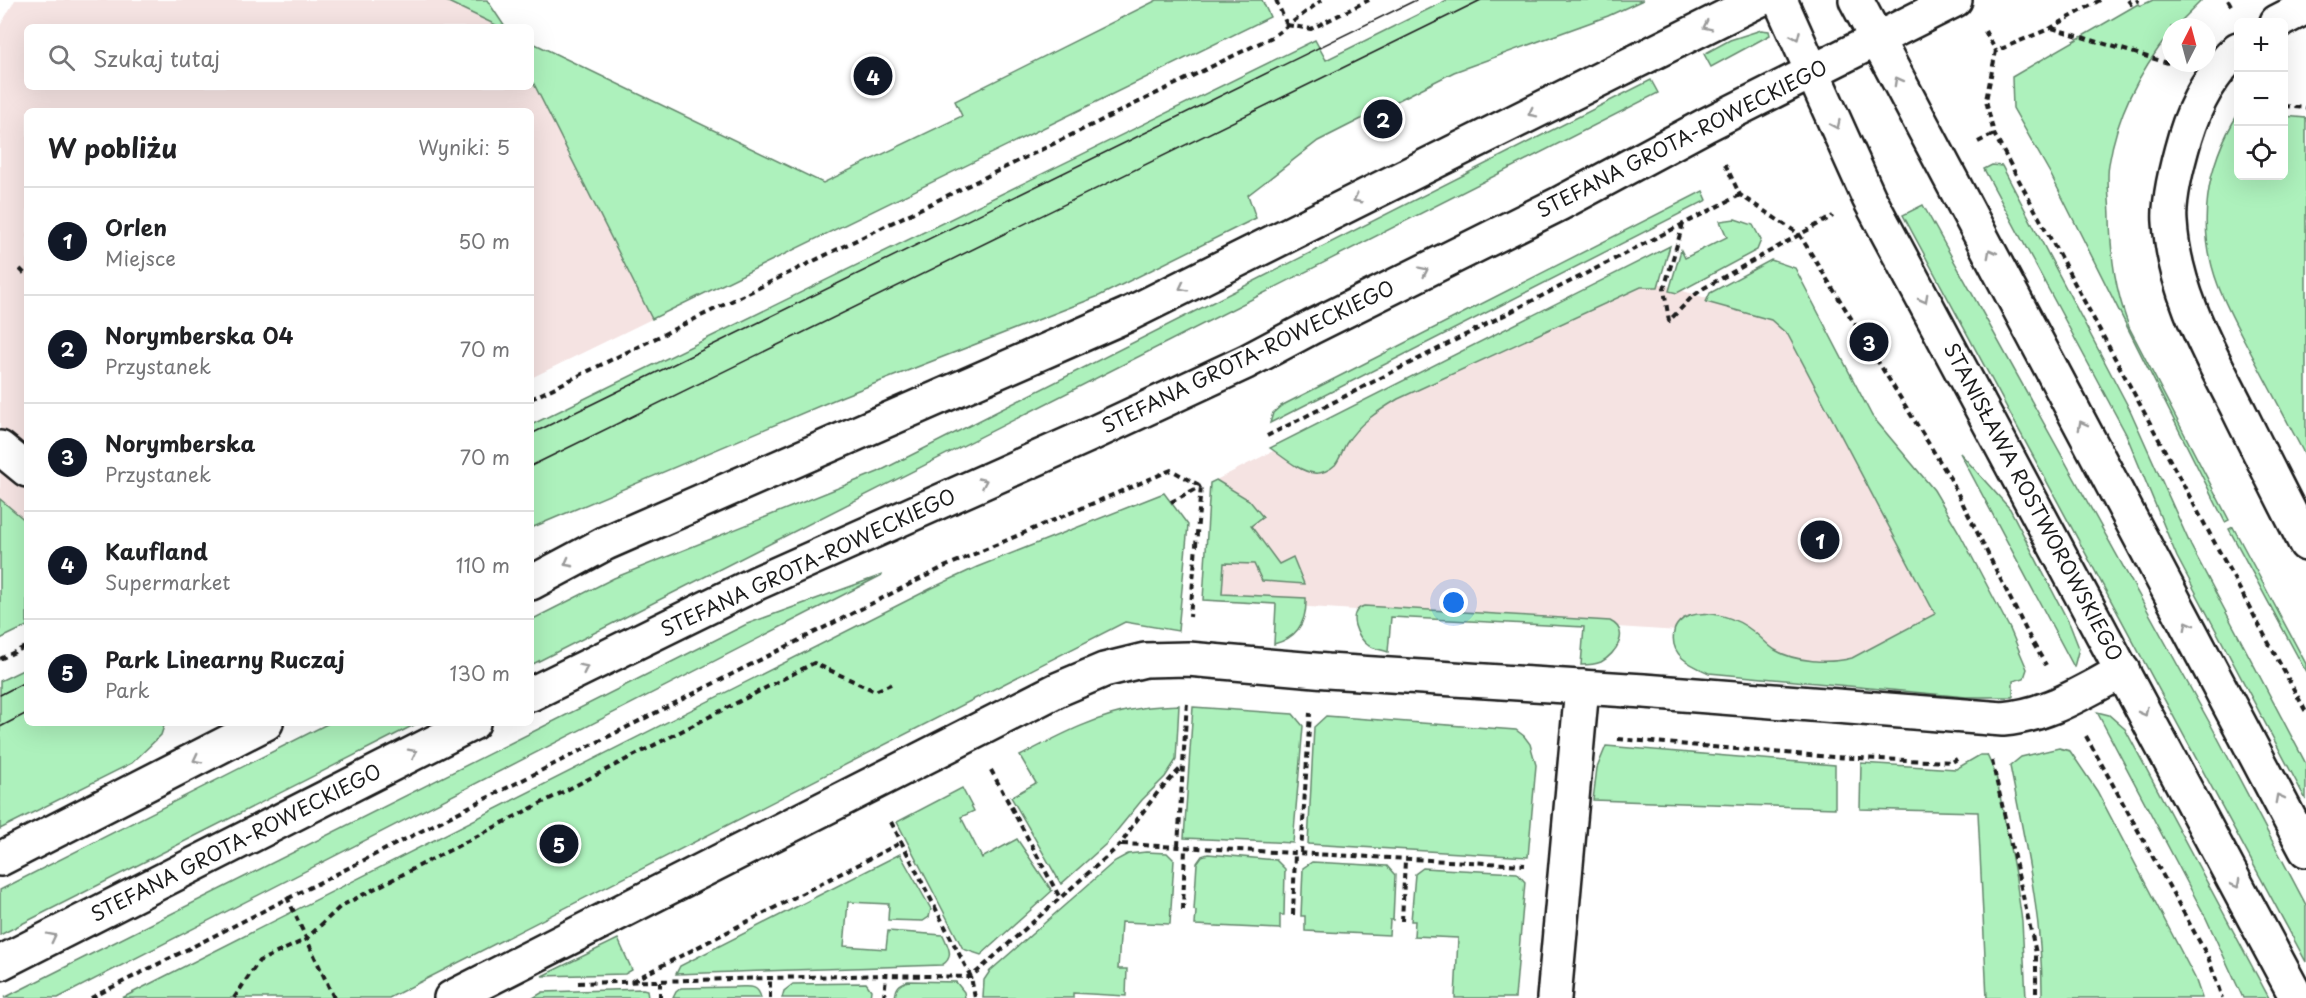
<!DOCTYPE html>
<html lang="pl">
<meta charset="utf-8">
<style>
:root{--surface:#fff;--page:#f6f6f6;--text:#202124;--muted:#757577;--line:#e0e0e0;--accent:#111827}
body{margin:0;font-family:"Playpen Sans",sans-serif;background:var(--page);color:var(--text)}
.controls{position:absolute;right:18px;top:18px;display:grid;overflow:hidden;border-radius:9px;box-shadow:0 6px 24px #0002}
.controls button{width:54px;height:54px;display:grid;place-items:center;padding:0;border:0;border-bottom:2px solid var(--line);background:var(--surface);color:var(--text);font:30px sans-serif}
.compass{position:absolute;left:2162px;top:18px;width:54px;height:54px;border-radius:50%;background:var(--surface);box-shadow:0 6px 24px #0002;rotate:6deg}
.you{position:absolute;left:1454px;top:603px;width:21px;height:21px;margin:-15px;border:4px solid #fff;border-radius:50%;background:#1a73e8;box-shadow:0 0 0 9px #1a73e833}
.badge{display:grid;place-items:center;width:39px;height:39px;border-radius:50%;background:var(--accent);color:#fff;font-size:20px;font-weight:700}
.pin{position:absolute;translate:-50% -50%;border:3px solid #fff;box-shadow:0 2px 6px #0006}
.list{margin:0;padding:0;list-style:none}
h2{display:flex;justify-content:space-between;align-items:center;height:78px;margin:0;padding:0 24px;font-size:26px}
h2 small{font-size:20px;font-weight:400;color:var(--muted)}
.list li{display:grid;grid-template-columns:39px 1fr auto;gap:18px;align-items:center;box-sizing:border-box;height:108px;padding:0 24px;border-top:2px solid var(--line)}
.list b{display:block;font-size:22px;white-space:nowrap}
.list p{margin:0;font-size:20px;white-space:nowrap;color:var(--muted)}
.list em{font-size:20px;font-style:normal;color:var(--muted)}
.icon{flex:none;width:33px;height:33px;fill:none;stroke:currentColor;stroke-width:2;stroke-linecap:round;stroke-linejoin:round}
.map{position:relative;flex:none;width:2306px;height:998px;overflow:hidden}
.search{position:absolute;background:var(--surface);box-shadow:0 6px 24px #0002;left:24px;top:24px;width:510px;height:66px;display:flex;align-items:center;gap:15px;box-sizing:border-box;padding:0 21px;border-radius:9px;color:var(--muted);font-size:22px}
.panel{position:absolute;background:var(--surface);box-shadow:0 6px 24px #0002;left:24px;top:108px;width:510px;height:618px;border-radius:9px}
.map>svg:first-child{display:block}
.built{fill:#f5e3e2}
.green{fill:#adf1bc;stroke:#64866c;stroke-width:1.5}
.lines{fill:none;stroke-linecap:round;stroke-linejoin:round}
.minor-casing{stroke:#1c1c1c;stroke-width:38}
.secondary-casing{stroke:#1c1c1c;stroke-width:38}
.path{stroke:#1c1c1c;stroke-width:4;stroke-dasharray:6 4.5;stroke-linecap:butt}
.minor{stroke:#fff;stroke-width:33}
.secondary{stroke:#fff;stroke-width:33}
.tram{stroke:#1c1c1c;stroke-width:1.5}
.oneway{stroke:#999}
.labels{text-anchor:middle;stroke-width:5;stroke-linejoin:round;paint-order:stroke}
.street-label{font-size:20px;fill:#1c1c1c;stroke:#fff}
</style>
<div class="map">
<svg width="2306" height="998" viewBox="0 0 2306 998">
<rect width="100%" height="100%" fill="#fff"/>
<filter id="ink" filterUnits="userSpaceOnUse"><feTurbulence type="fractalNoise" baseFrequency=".0167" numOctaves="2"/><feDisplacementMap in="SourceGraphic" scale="12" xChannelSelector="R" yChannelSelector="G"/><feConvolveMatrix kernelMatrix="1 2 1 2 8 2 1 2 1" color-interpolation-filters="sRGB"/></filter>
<g filter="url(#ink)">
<!-- built -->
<g class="built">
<polygon points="15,0 444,0 500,27 27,27 27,87 531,87 531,42 715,288 531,378 531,111 27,111 27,626 0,640 0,26"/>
<polygon points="1625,273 1787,323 1947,622 1956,673 1771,665 1756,636 1203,600 1210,483"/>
</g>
<!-- green -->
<g class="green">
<polygon points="444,0 487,0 505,27 500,27"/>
<polygon points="1157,0 1262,0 1270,17 652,319 531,78 531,42 823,183 962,116 955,101"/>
<polygon points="1447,0 1643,0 1608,16 1454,72 1318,141 1248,195 1256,218 1099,296 843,396 531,528 531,425 1315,40 1326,60"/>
<path d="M2153 0H2202L2175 27H2171V32C2140 70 2117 115 2109 164 2106 181 2110 201 2110 219 2111 260 2115 288 2129 327L2229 520 2225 522 2050 173 2013 108 2012 77 2138 4 2140 6Z"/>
<polygon points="1761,30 1769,31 1770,35 1711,67 1704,54 1730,40"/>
<polygon points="1651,80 1658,93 531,665 531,620 614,578 878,472"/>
<path d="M2238 114V176H2284V116L2306 118V457C2288 423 2270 389 2252 355 2240 332 2227 309 2218 285 2196 227 2206 165 2238 114Z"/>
<polygon points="1992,165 2002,166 2130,410 2191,546 2306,764 2306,800 2177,557 2126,434 1984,169"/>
<polygon points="1703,191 1707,200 1270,423 1273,413 1281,406"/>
<polygon points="1923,205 2212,727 2306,905 2306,962 1903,215"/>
<polygon points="1735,219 1753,225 1761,240 1757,250 1677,293 1669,291 1681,250 1685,258 1727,237 1720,221"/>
<path d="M1670 246 1658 287H1641L1398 399C1378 411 1358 424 1346 444 1342 451 1340 459 1335 465 1330 470 1321 474 1314 473 1300 472 1282 456 1270 448Z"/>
<path d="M1771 260 1795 268 1872 416 1934 490 1960 534 2010 629 2027 669 2024 678 2013 681V697H1966L1709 673C1691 665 1669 656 1674 632 1675 625 1682 618 1689 616 1711 609 1737 618 1754 632 1762 638 1767 645 1775 650 1795 662 1829 664 1852 658L1935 614 1788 335 1771 320 1706 302 1710 293Z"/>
<polygon points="1960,453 2010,509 2070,625 2079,648 2074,667"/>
<path d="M1216 480 1249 500 1263 517 1251 526 1279 564 1293 557 1304 584 1262 581 1254 564 1224 563 1222 594 1306 598C1307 622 1297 638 1274 644L1276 604 1203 600 1210 483Z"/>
<polygon points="1164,493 1188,525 1178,631 1125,622 389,998 122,998 930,589 977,567"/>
<polygon points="0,499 27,522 27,626 0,639"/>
<polygon points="2233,527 2306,664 2306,672 2229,529"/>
<polygon points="882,575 58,998 4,998 747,624"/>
<path d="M1364 606 1610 621C1631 631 1616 654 1601 662 1594 665 1588 665 1581 665L1584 627 1391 617 1388 652C1382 650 1375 649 1369 646 1357 638 1345 612 1364 606Z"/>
<polygon points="27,668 27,723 165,723 161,735 132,763 0,829 0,681"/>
<path d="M1179 705 1176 760 1165 777 1142 800 1106 844 1061 884 1011 797 1036 783 1020 756C1058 736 1099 714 1142 708 1154 706 1167 706 1179 705Z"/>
<polygon points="1193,707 1293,714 1303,726 1293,843 1184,838"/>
<polygon points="2097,712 2109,715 2125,729 2269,998 2243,998 2206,918"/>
<polygon points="1326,716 1516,730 1524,736 1530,744 1536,765 1528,857 1308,844 1314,727"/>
<polygon points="329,723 418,723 0,935 0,890"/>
<polygon points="1606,746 1835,765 1835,808 1593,800 1597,768"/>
<path d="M2059 748 2070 751 2097 791 2195 978 2202 998H2042C2043 920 2025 842 2010 766L2021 757Z"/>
<polygon points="1980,755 1987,755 1996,775 2016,879 2022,921 2026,998 1987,998 1978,812 1860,809 1861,763 1956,769"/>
<polygon points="962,788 974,811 961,817 982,858 1017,839 1052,891 981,955 963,949 897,822"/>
<polygon points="1146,852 1167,853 1174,860 1170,924 1121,922 1118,969 1127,969 1126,996 1073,993 1073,998 983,998 984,980 990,971 1115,861 1128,854"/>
<path d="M900 854 931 909 929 917 923 921 888 920 889 904 848 902 844 946 886 949 888 931 943 935C948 946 955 957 942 965L676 974 680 966Z"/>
<polygon points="1208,854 1276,860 1285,869 1284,915 1280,915 1280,929 1195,925 1196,911 1194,910 1197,863 1202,856"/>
<polygon points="1312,862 1387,866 1395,875 1393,920 1390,920 1389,935 1305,931 1305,916 1301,916 1303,868"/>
<polygon points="1423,868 1517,873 1525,882 1515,998 1455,998 1458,938 1414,936 1415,921 1411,921 1415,874"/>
<polygon points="618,939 632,970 625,974 542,976"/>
<path d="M908 981 956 982 964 992 965 998H895C896 988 898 984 908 981Z"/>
<polygon points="866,983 871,990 870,998 782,998 784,991 793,984"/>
<path d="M737 987C749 987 758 984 761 998H673L676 992 681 988Z"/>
<polygon points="643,989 647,990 648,998 533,998 543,992"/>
</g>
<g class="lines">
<!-- minor casing -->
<g class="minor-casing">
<g id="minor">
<polyline points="2277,22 2306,7"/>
<path d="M2238 49C2213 72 2195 104 2185 137 2178 161 2168 198 2170 222 2174 290 2208 350 2238 409 2260 454 2283 499 2306 544"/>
<polyline points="0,448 27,470"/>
<path d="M451 998 1059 689 1104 670 1145 660 1188 659 1327 671 1644 691 2003 719C2049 715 2082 692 2123 671"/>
<polyline points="1554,998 1582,687"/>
</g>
</g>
<!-- secondary casing -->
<g class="secondary-casing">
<g id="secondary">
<polyline points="1780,0 1869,198 2297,998"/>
<polyline points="1856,0 2306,850"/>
<polyline points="531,583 606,543 1127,315 1759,0"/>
<polyline points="531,694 757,583 1087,436 1246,362 1312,327 1559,204 1706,125 1955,0"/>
<polyline points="0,859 266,723"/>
<polyline points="0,963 473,723"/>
</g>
</g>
<!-- path -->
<g class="path">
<polyline points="1276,0 1287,25"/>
<polyline points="2100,0 2051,28 1996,51 1986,100 1994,134 2306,712"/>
<polyline points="2128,0 2131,4 2139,0"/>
<polyline points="2228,0 2232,7"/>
<polyline points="1287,25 1311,29 1369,0"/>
<polyline points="2052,28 2171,64"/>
<polyline points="1985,31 1996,51"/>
<polyline points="2284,106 2306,108"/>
<polyline points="1978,142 1994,134"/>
<polyline points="1725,164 1740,195 1799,234 1950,478 2030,638 2046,665"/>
<polyline points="1683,224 1664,289 1669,321 1692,297 1704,288 1833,216"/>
<polyline points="20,269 27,276"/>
<polyline points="531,399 1274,36 1322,0"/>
<polyline points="1267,436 1740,195"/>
<polyline points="1171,502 1201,486"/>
<polyline points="0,659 27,646"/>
<polyline points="2086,736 2208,957 2222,998"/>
<polyline points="1618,739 1833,757 1952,762 1957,759"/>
<polyline points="1992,761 2036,953 2036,998"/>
<polyline points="991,770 1060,898"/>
<polyline points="891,822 971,977 975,998"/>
<polyline points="1122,844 1525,865"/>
<polyline points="1178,846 1187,701"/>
<polyline points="1301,853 1310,713"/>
<polyline points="287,897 334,998"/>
<polyline points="1183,910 1185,847"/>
<polyline points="1293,915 1295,853"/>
<polyline points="1402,921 1405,860"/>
<polyline points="632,981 902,842"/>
<polyline points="578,983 886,975 971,977 1121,844 1133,825 1158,792 1182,767"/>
<polyline points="91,998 944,567 1171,470 1201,486 1190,617"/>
<polyline points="234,998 259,961 305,940 341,906 814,663 875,691 891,684"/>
<polyline points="660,998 660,982"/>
<polyline points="770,998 770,979"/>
<polyline points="884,998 886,975"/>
</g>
<!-- minor -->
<use href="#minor" class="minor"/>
<!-- secondary -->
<use href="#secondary" class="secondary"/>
<!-- tram -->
<g class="tram">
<polyline points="531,434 1416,0"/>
<polyline points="531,466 1481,0"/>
<polyline points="0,695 27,681"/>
<polyline points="0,727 27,713"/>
</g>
</g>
<!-- one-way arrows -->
<defs><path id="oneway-chevron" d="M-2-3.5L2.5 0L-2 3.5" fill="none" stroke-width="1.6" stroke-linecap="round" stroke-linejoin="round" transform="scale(1.5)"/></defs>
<g class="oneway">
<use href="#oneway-chevron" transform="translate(1707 26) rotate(154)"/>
<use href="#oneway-chevron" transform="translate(1796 36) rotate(66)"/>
<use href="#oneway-chevron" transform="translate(1898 81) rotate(-119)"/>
<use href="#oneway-chevron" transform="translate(1532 113) rotate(153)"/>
<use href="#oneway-chevron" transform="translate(1836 125) rotate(65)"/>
<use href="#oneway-chevron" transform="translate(1357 199) rotate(153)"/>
<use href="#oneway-chevron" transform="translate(1991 253) rotate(-118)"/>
<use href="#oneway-chevron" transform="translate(1424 271) rotate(-26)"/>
<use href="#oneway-chevron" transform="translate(1183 287) rotate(153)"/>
<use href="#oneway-chevron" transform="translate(1924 299) rotate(62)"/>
<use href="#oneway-chevron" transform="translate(2082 425) rotate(-118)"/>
<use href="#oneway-chevron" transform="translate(983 482) rotate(-24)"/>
<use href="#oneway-chevron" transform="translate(568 563) rotate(152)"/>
<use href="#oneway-chevron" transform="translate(2188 625) rotate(-118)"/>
<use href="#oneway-chevron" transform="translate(584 668) rotate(-26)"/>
<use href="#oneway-chevron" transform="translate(2144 712) rotate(62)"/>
<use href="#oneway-chevron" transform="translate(413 753) rotate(-27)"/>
<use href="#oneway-chevron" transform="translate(197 759) rotate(153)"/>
<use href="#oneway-chevron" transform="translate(2279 798) rotate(-118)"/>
<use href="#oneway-chevron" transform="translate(2236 884) rotate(62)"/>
<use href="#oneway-chevron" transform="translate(52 937) rotate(-27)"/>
</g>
</g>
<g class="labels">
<!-- street labels -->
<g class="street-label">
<text transform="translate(1682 139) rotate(-27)" y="7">STEFANA GROTA-ROWECKIEGO</text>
<text transform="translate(1248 357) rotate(-26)" y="7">STEFANA GROTA-ROWECKIEGO</text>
<text transform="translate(2033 502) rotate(62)" y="7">STANISŁAWA ROSTWOROWSKIEGO</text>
<text transform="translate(808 563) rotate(-25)" y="7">STEFANA GROTA-ROWECKIEGO</text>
<text transform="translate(236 843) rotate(-27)" y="7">STEFANA GROTA-ROWECKIEGO</text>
</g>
</g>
</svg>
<div class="controls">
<button>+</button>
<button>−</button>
<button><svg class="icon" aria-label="locate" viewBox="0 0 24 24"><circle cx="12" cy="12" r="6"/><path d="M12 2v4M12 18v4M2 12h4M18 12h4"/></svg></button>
</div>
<svg class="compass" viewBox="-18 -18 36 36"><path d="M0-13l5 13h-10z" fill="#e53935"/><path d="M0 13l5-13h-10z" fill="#757577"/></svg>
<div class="you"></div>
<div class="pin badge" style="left:1820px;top:540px">1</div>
<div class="pin badge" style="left:1383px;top:119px">2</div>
<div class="pin badge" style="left:1869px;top:342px">3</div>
<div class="pin badge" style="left:873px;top:76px">4</div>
<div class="pin badge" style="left:559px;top:844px">5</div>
<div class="search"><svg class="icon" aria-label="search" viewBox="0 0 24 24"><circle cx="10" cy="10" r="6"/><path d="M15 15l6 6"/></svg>Szukaj tutaj</div>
<section class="panel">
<h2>W pobliżu<small>Wyniki: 5</small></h2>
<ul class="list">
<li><span class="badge">1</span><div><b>Orlen</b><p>Miejsce</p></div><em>50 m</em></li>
<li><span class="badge">2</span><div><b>Norymberska 04</b><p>Przystanek</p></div><em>70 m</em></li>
<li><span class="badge">3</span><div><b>Norymberska</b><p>Przystanek</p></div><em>70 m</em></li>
<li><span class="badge">4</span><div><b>Kaufland</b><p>Supermarket</p></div><em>110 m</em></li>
<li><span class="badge">5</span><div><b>Park Linearny Ruczaj</b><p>Park</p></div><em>130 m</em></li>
</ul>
</section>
</div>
